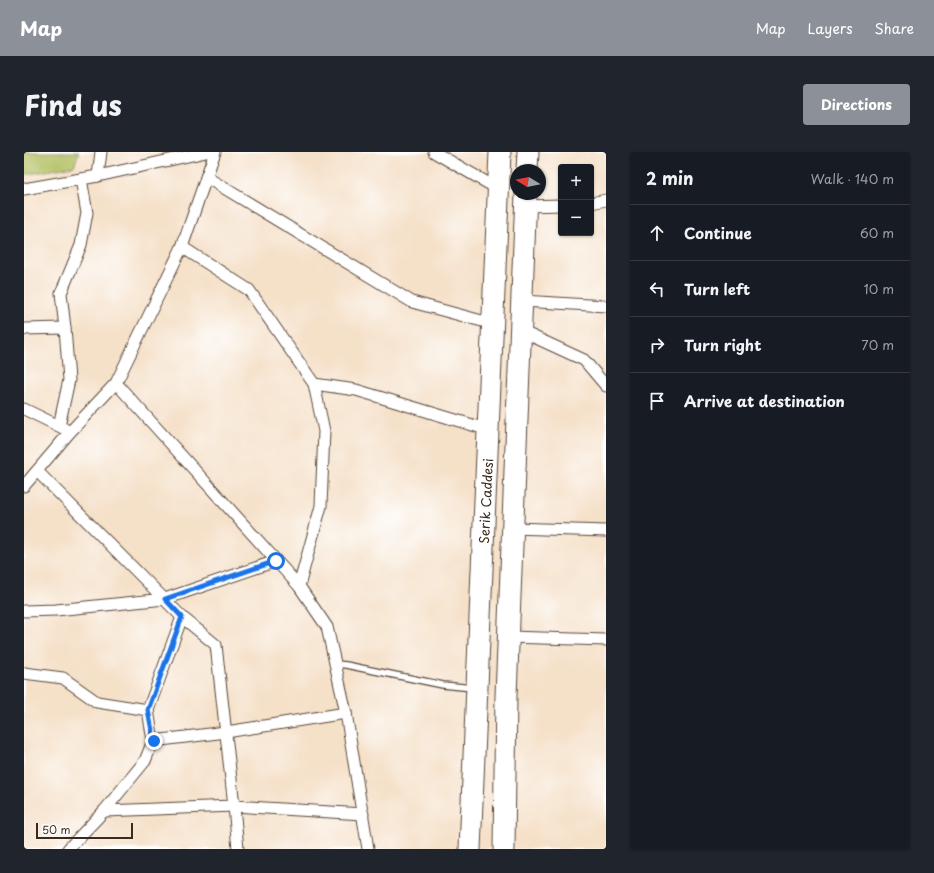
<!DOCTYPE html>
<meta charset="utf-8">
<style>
:root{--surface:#171b24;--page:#20242c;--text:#f1f3f6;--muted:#9ea1a6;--line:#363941;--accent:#8c9099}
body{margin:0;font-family:"Playpen Sans",sans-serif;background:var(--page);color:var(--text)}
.controls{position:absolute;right:12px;top:12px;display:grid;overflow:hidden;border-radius:4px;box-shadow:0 1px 3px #0004}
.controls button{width:36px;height:36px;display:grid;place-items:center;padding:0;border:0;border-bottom:1px solid var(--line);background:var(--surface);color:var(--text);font:20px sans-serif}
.compass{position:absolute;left:486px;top:12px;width:36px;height:36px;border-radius:50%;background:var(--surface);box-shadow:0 1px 3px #0004;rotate:280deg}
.scale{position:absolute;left:12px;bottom:10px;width:97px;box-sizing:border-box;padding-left:4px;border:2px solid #3b2a1e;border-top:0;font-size:11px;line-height:14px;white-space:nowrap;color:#3b2a1e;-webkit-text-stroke:3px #fff;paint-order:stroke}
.stop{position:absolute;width:12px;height:12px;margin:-9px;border:3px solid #1a73e8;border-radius:50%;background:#fff}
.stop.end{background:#1a73e8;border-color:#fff;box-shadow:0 1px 4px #0008}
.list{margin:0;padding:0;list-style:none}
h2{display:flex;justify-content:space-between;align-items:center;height:52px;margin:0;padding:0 16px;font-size:17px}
h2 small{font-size:13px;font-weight:400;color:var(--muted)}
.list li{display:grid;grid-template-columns:26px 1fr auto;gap:12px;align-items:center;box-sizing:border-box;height:56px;padding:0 16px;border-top:1px solid var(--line)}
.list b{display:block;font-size:15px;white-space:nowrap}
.list em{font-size:13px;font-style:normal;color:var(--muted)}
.icon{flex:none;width:22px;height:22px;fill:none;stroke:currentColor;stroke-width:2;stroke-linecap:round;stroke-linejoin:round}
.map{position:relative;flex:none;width:582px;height:697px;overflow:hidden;border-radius:4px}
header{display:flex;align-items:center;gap:24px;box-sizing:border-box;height:56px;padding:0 20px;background:var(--accent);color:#fff}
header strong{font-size:19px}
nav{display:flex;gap:22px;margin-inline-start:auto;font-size:14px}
.intro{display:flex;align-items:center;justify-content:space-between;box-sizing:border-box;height:96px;padding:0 24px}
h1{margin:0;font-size:28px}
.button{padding:10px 18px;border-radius:4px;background:var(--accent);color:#fff;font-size:14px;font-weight:700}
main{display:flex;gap:24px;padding:0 24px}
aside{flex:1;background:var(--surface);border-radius:4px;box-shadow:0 1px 3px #0004}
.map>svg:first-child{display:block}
.green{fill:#b2c062;stroke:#767540}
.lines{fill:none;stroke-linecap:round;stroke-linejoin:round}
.lane-casing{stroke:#574538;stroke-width:8}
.street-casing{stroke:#574538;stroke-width:13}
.highway-casing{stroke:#574538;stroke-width:23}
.lane{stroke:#fff;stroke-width:5.5}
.street{stroke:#fff;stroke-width:11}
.highway{stroke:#fff;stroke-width:21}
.route{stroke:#1a73e8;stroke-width:5}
.labels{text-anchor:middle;stroke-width:4;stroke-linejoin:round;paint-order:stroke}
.street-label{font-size:13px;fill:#3b2a1e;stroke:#fff}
</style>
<header>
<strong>Map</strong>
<nav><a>Map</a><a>Layers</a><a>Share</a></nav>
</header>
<div class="intro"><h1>Find us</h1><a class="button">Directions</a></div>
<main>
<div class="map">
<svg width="582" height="697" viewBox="0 0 582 697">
<rect width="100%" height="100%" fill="#fff"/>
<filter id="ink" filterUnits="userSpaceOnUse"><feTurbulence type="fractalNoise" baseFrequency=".025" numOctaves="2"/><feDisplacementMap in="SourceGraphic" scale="8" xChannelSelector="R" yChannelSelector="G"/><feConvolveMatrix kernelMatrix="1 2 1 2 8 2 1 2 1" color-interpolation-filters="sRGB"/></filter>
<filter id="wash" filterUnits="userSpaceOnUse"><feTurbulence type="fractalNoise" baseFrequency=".012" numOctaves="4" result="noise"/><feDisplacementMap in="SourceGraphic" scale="16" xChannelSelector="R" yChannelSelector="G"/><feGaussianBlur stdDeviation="0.9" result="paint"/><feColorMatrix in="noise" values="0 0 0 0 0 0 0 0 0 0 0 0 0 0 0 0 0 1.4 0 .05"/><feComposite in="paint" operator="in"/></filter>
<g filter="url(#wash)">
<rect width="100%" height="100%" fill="#f5e0c8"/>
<!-- green -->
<polygon class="green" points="0,0 55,0 50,14 0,23"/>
</g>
<g filter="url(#ink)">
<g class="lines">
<!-- lane casing -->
<g class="lane-casing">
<polyline id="lane" points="311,512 322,513 419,533 449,536"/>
</g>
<!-- street casing -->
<g class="street-casing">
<g id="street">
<polyline points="410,0 474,37"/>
<polyline points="74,24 77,0"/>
<polyline points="182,25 388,150 469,172"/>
<polyline points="0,37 74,24 182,0"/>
<polyline points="567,51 582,48"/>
<polyline points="502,54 537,53"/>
<polyline points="158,95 225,138 290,232 300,279 297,354 275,434"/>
<polyline points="498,149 582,154"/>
<polyline points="0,178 0,177 41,176 37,141 57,93 63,61 57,27"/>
<polyline points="497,179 560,208 582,234"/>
<polyline points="92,231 275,434 303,475 322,561 344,697"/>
<polyline points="290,232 332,238 465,278"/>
<polyline points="0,257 41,277"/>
<polyline points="35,274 45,228 41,176"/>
<polyline points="13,319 158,465 192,493 210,654 214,697"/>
<polyline points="0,334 46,280 92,231 158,95 191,0"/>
<polyline points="488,376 582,379"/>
<polyline points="0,459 32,458 141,447 252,409"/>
<polyline points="485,485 582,488"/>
<polyline points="0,521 39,526 73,550 124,558 129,589 121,609 80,659 44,697"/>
<polyline points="124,558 158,465"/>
<polyline points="129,589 202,580 322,561"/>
<polyline points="80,659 210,654 339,662"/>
</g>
</g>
<!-- highway casing -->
<g class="highway-casing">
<g id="highway">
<polyline points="503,18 504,0"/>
<polyline points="446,697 476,0"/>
<polyline points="480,697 482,544 502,42"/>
</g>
</g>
<!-- lane -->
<use href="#lane" class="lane"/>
<!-- street -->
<use href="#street" class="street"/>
<!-- highway -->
<use href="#highway" class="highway"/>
</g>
</g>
<g class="lines" filter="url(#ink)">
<!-- route -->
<polyline class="route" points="130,589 124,558 158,465 141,447 252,409"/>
</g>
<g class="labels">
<!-- street labels -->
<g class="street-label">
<text transform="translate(462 349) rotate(-87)" y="5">Serik Caddesi</text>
</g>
</g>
</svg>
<div class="controls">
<button>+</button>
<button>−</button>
</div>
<svg class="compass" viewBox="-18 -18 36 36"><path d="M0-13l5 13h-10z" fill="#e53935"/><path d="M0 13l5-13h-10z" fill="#9ea1a6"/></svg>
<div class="scale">50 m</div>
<div class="stop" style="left:252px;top:409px"></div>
<div class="stop end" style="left:130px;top:589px"></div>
</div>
<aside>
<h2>2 min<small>Walk · 140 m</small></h2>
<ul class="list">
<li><svg class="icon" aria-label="ahead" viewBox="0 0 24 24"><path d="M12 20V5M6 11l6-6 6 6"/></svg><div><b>Continue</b></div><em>60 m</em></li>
<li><svg class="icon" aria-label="left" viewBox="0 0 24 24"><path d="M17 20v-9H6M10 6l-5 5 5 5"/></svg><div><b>Turn left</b></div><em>10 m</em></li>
<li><svg class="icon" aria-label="right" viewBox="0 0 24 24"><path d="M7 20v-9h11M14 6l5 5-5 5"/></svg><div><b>Turn right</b></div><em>70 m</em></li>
<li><svg class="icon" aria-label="arrive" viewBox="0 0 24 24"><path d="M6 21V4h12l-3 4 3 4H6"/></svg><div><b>Arrive at destination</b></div></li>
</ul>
</aside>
</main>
